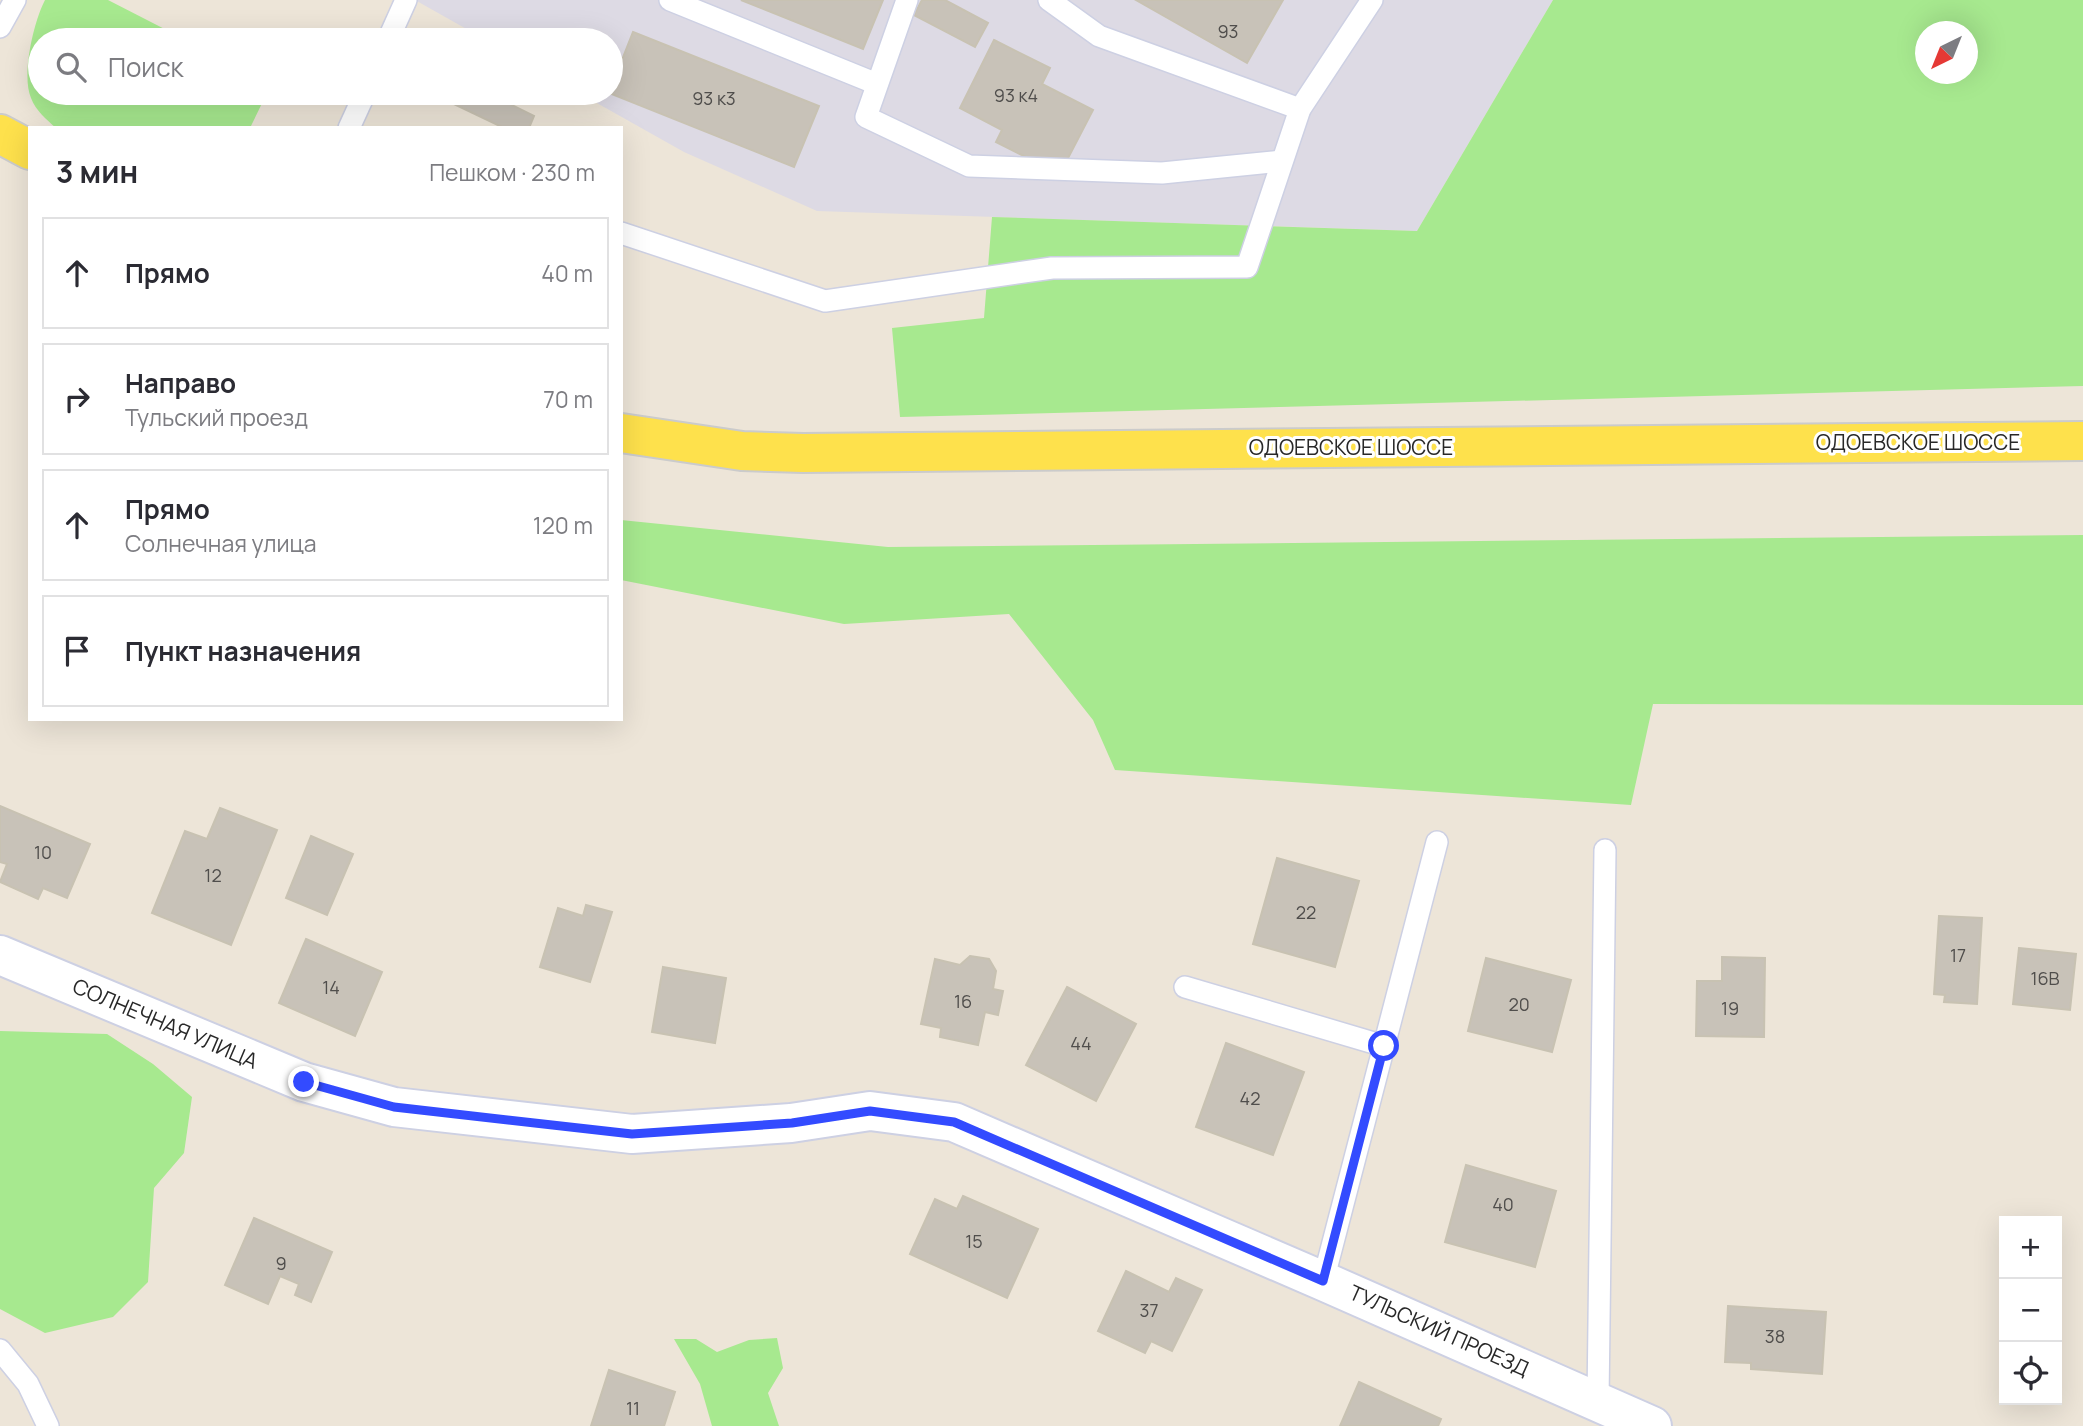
<!DOCTYPE html>
<html lang="ru">
<meta charset="utf-8">
<style>
:root{--surface:#fff;--page:#f7f7f7;--text:#2b2b33;--muted:#7c7c81;--line:#e1e1e2}
body{margin:0;font-family:Manrope,sans-serif;background:var(--page);color:var(--text)}
.controls{position:absolute;right:21px;bottom:21px;display:grid;overflow:hidden;border-radius:0px;box-shadow:0 7px 28px #0002}
.controls button{width:63px;height:63px;display:grid;place-items:center;padding:0;border:0;border-bottom:2px solid var(--line);background:var(--surface);color:var(--text);font:35px sans-serif}
.compass{position:absolute;left:1915px;top:21px;width:63px;height:63px;border-radius:50%;background:var(--surface);box-shadow:0 7px 28px #0002;rotate:223deg}
.stop{position:absolute;width:21px;height:21px;margin:-16px;border:5px solid #334bff;border-radius:50%;background:#fff}
.stop.end{background:#334bff;border-color:#fff;box-shadow:0 2px 7px #0008}
.list{margin:0;padding:0;list-style:none}
h2{display:flex;justify-content:space-between;align-items:center;height:91px;margin:0;padding:0 28px;font-size:30px}
h2 small{font-size:23px;font-weight:400;color:var(--muted)}
.list li{display:grid;grid-template-columns:46px 1fr auto;gap:21px;align-items:center;box-sizing:border-box;height:112px;margin:0 14px 14px;padding:0 14px;border:2px solid var(--line);border-radius:0px}
.list b{display:block;font-size:26px;white-space:nowrap}
.list p{margin:0;font-size:23px;white-space:nowrap;color:var(--muted)}
.list em{font-size:23px;font-style:normal;color:var(--muted)}
.icon{flex:none;width:38px;height:38px;fill:none;stroke:currentColor;stroke-width:2;stroke-linecap:round;stroke-linejoin:round}
.map{position:relative;flex:none;width:2083px;height:1426px;overflow:hidden}
.search{position:absolute;background:var(--surface);box-shadow:0 7px 28px #0002;left:28px;top:28px;width:595px;height:77px;display:flex;align-items:center;gap:18px;box-sizing:border-box;padding:0 24px;border-radius:38px;color:var(--muted);font-size:26px}
.panel{position:absolute;background:var(--surface);box-shadow:0 7px 28px #0002;left:28px;top:126px;width:595px;height:595px;border-radius:0px}
.map>svg:first-child{display:block}
.industrial{fill:#dddae4}
.green{fill:#a7e98f;fill-rule:evenodd}
.building{fill:#c8c2b8;stroke:#c8c2b2;stroke-width:2}
.lines{fill:none;stroke-linecap:round;stroke-linejoin:round}
.lane-casing{stroke:#cdd0e3;stroke-width:24}
.street-casing{stroke:#cdd0e3;stroke-width:42}
.primary-casing{stroke:#cbcbcb;stroke-width:42}
.lane{stroke:#fff;stroke-width:21}
.street{stroke:#fff;stroke-width:38}
.primary{stroke:#fee14c;stroke-width:38}
.route{stroke:#334bff;stroke-width:9}
.labels{text-anchor:middle;stroke-width:6;stroke-linejoin:round;paint-order:stroke}
.number-label{font-size:18px;fill:#504e4c}
.street-label{font-size:21px;fill:#282828;stroke:#fff}
</style>
<div class="map">
<svg width="2083" height="1426" viewBox="0 0 2083 1426">
<rect width="100%" height="100%" fill="#ede5d8"/>
<!-- industrial -->
<polygon class="industrial" points="415,0 1553,0 1417,231 817,211 684,152 579,93 611,93 611,40 486,40"/>
<!-- green -->
<g class="green">
<path d="M45 0H108L186 40H40V93H267L250 128H56C46 119 36 111 31 98 21 75 34 21 45 0Z"/>
<path d="M1553 0H2083V386L900 417 892 328 984 318 992 217 1417 231ZM1926 32H1968V74H1926Z"/>
<polygon points="621,520 888,547 2083,535 2083,705 1653,704 1631,805 1115,770 1093,720 1009,614 844,624 621,580"/>
<polygon points="0,1031 107,1034 153,1064 192,1097 184,1153 154,1188 148,1282 113,1317 45,1333 0,1309"/>
<polygon points="777,1338 783,1368 768,1393 779,1426 712,1426 700,1384 674,1339 696,1339 717,1352 749,1340"/>
</g>
<!-- building -->
<g class="building">
<polygon points="741,0 883,0 863,49"/>
<polygon points="922,0 945,0 988,23 975,47 914,15"/>
<polygon points="1136,0 1283,0 1247,63"/>
<polygon points="633,32 819,106 794,167 609,93"/>
<polygon points="994,40 1050,68 1042,84 1093,110 1066,162 1049,169 996,142 1002,130 960,108"/>
<polygon points="431,93 491,93 490,94 534,116 529,128 504,128"/>
<polygon points="0,806 90,844 67,898 43,888 38,899 0,882 7,864 0,862"/>
<polygon points="220,808 277,830 231,945 152,913 185,831 207,839"/>
<polygon points="311,836 353,854 327,915 286,898"/>
<polygon points="1277,858 1359,881 1335,967 1253,944"/>
<polygon points="586,905 612,912 590,982 540,967 558,908 583,916"/>
<polygon points="1939,916 1982,918 1977,1004 1944,1002 1945,995 1934,994"/>
<polygon points="306,939 382,972 355,1036 279,1003"/>
<polygon points="2019,948 2076,954 2070,1010 2013,1004"/>
<polygon points="970,956 989,959 996,971 993,989 1003,991 998,1015 985,1012 978,1045 940,1037 941,1028 921,1024 935,959 960,965"/>
<polygon points="1722,957 1765,958 1764,1037 1696,1036 1697,981 1722,981"/>
<polygon points="1486,958 1571,980 1552,1052 1468,1031"/>
<polygon points="663,967 726,978 715,1043 652,1032"/>
<polygon points="1067,987 1136,1024 1096,1101 1026,1065"/>
<polygon points="1226,1043 1304,1072 1273,1155 1196,1127"/>
<polygon points="1466,1165 1556,1191 1535,1267 1445,1242"/>
<polygon points="963,1196 1038,1229 1007,1298 910,1254 935,1199 957,1209"/>
<polygon points="254,1218 332,1252 311,1302 295,1295 299,1284 280,1276 268,1304 225,1285"/>
<polygon points="1126,1271 1169,1292 1176,1278 1202,1290 1172,1351 1151,1341 1145,1353 1098,1331"/>
<polygon points="1728,1306 1826,1312 1822,1374 1751,1369 1751,1363 1725,1362"/>
<polygon points="609,1370 675,1392 664,1426 591,1426"/>
<polygon points="1359,1382 1441,1419 1438,1426 1340,1426"/>
</g>
<g class="lines">
<!-- lane casing -->
<g class="lane-casing">
<g id="lane">
<polyline points="670,0 877,84"/>
<polyline points="907,0 866,117 969,166 1162,173 1282,161"/>
<polyline points="1049,0 1099,36 1300,109"/>
<polyline points="0,27 15,0"/>
<polyline points="388,40 406,0"/>
<polyline points="349,128 365,93"/>
<polyline points="621,233 825,301 1052,268 1247,267 1300,109 1372,0"/>
<polyline points="1185,987 1384,1046"/>
<polyline points="1323,1281 1437,842"/>
<polyline points="0,1350 28,1384 48,1426"/>
<polyline points="1598,1401 1605,850"/>
</g>
</g>
<!-- street casing -->
<g class="street-casing">
<polyline id="street" points="0,955 304,1082 394,1107 632,1134 791,1123 870,1111 954,1122 1323,1281 1652,1426"/>
</g>
<!-- primary casing -->
<g class="primary-casing">
<g id="primary">
<polyline points="0,134 30,150"/>
<polyline points="621,433 742,451 803,453 2083,441"/>
</g>
</g>
<!-- lane -->
<use href="#lane" class="lane"/>
<!-- street -->
<use href="#street" class="street"/>
<!-- primary -->
<use href="#primary" class="primary"/>
</g>
<g class="lines">
<!-- route -->
<polyline class="route" points="304,1082 394,1107 632,1134 792,1123 870,1111 954,1122 1323,1281 1384,1046"/>
</g>
<g class="labels">
<!-- number labels -->
<g class="number-label">
<text x="1228" y="38">93</text>
<text x="1016" y="102">93 к4</text>
<text x="714" y="105">93 к3</text>
<text x="43" y="859">10</text>
<text x="213" y="882">12</text>
<text x="1306" y="919">22</text>
<text x="1958" y="962">17</text>
<text x="2045" y="985">16В</text>
<text x="331" y="994">14</text>
<text x="963" y="1008">16</text>
<text x="1519" y="1011">20</text>
<text x="1730" y="1015">19</text>
<text x="1081" y="1050">44</text>
<text x="1250" y="1105">42</text>
<text x="1503" y="1211">40</text>
<text x="974" y="1248">15</text>
<text x="281" y="1270">9</text>
<text x="1149" y="1317">37</text>
<text x="1775" y="1343">38</text>
<text x="633" y="1415">11</text>
</g>
<!-- street labels -->
<g class="street-label">
<text x="1918" y="450">ОДОЕВСКОЕ ШОССЕ</text>
<text x="1351" y="455">ОДОЕВСКОЕ ШОССЕ</text>
<text transform="translate(165 1024) rotate(23)" y="7">СОЛНЕЧНАЯ УЛИЦА</text>
<text transform="translate(1439 1331) rotate(24)" y="7">ТУЛЬСКИЙ ПРОЕЗД</text>
</g>
</g>
</svg>
<div class="controls">
<button>+</button>
<button>−</button>
<button><svg class="icon" aria-label="locate" viewBox="0 0 24 24"><circle cx="12" cy="12" r="6"/><path d="M12 2v4M12 18v4M2 12h4M18 12h4"/></svg></button>
</div>
<svg class="compass" viewBox="-18 -18 36 36"><path d="M0-13l5 13h-10z" fill="#e53935"/><path d="M0 13l5-13h-10z" fill="#7c7c81"/></svg>
<div class="stop" style="left:1384px;top:1046px"></div>
<div class="stop end" style="left:304px;top:1082px"></div>
<div class="search"><svg class="icon" aria-label="search" viewBox="0 0 24 24"><circle cx="10" cy="10" r="6"/><path d="M15 15l6 6"/></svg>Поиск</div>
<section class="panel">
<h2>3 мин<small>Пешком · 230 m</small></h2>
<ul class="list">
<li><svg class="icon" aria-label="ahead" viewBox="0 0 24 24"><path d="M12 20V5M6 11l6-6 6 6"/></svg><div><b>Прямо</b></div><em>40 m</em></li>
<li><svg class="icon" aria-label="right" viewBox="0 0 24 24"><path d="M7 20v-9h11M14 6l5 5-5 5"/></svg><div><b>Направо</b><p>Тульский проезд</p></div><em>70 m</em></li>
<li><svg class="icon" aria-label="ahead" viewBox="0 0 24 24"><path d="M12 20V5M6 11l6-6 6 6"/></svg><div><b>Прямо</b><p>Солнечная улица</p></div><em>120 m</em></li>
<li><svg class="icon" aria-label="arrive" viewBox="0 0 24 24"><path d="M6 21V4h12l-3 4 3 4H6"/></svg><div><b>Пункт назначения</b></div></li>
</ul>
</section>
</div>
